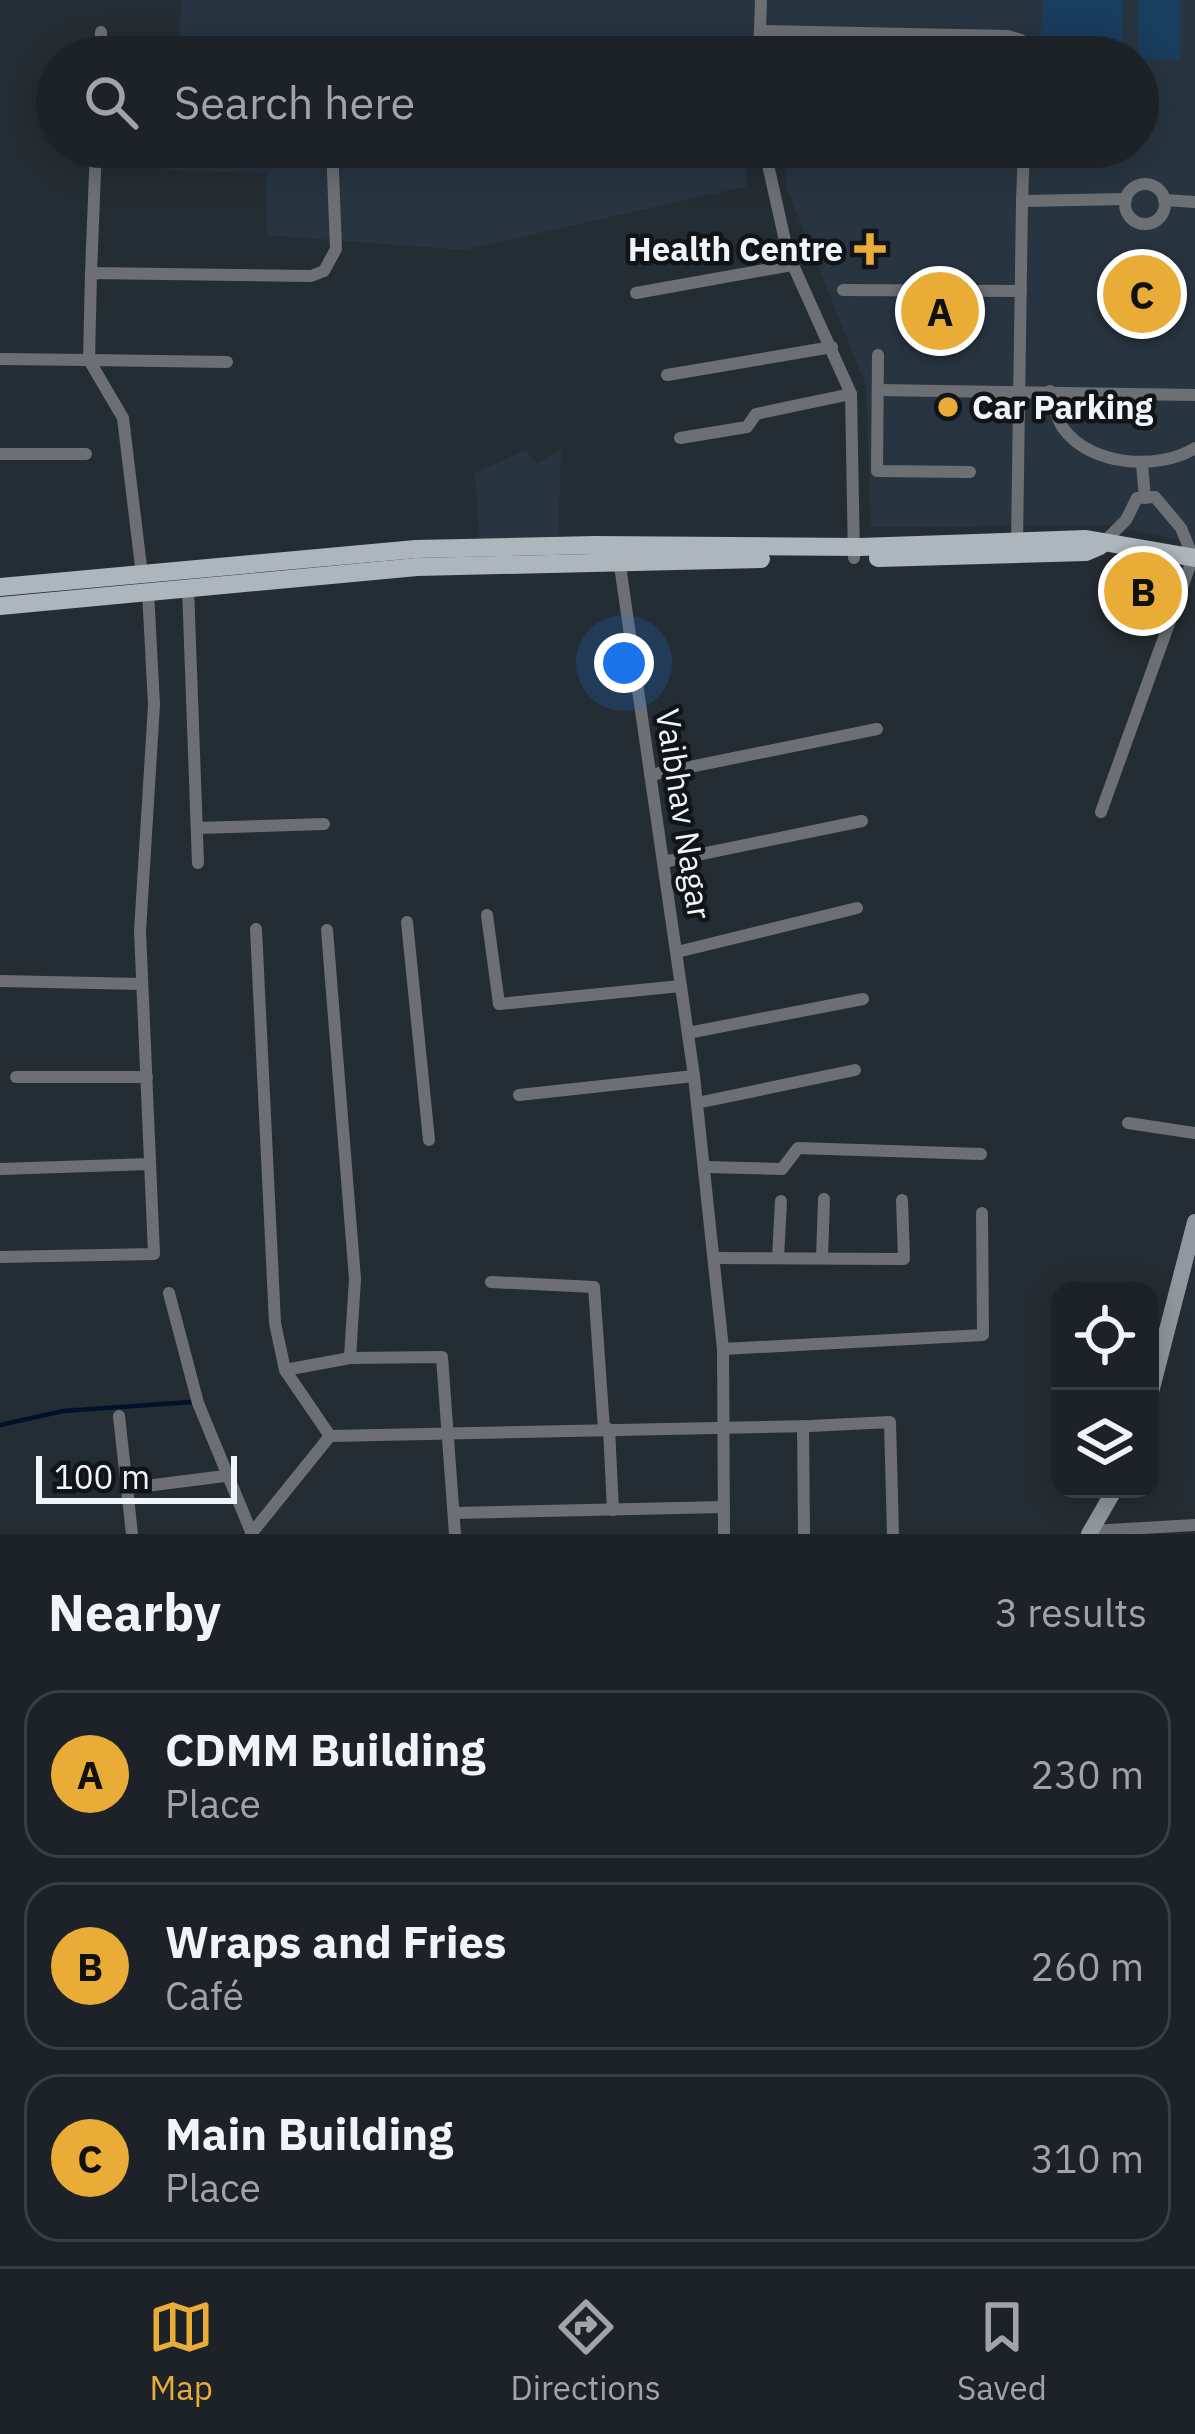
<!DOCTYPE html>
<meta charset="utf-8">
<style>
:root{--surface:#1c2227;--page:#292f33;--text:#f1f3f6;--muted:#a0a4a7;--line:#3a3f44;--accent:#e8ac37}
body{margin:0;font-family:"IBM Plex Sans",sans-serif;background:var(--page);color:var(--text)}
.controls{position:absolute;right:36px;bottom:36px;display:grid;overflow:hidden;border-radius:24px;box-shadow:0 6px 30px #0003}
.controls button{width:108px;height:108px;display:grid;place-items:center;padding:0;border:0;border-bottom:3px solid var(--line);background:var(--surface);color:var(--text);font:60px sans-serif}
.scale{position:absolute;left:36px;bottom:30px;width:201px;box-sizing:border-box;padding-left:12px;border:6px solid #f0f5fa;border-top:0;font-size:33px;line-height:42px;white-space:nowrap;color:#f0f5fa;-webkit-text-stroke:9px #111518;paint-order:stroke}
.you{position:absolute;left:624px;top:663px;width:42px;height:42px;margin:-30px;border:9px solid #fff;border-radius:50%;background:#1a73e8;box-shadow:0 0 0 18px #1a73e833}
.badge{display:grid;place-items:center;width:78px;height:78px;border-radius:50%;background:var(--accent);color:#111;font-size:39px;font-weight:700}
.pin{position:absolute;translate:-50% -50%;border:6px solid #fff;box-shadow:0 3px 12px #0006}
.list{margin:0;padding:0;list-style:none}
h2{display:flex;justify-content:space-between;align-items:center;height:156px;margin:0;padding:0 48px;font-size:51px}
h2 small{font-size:39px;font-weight:400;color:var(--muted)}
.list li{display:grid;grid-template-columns:78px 1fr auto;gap:36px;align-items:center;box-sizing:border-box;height:168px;margin:0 24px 24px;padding:0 24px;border:3px solid var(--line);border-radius:36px}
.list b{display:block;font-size:45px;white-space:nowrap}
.list p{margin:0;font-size:39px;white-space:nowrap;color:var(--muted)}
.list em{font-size:39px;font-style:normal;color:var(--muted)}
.icon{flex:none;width:66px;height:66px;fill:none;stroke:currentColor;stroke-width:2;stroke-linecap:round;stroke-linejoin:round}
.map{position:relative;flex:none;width:1195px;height:1534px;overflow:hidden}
.search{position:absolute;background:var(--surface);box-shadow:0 6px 30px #0003;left:36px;right:36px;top:36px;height:132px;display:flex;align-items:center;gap:30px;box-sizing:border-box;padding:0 42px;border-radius:66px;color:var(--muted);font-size:45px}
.sheet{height:732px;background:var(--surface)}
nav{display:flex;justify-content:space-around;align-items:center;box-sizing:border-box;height:168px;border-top:3px solid var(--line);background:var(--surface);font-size:33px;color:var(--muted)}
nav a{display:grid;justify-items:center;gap:6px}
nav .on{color:var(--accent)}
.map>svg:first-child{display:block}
.built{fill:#283541}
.green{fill:#193d5d}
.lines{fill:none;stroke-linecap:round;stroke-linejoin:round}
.stream{stroke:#001229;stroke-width:4.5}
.street{stroke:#6c7074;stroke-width:12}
.secondary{stroke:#91979e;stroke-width:16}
.primary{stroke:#adb5bd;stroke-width:18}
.poi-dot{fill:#e8ac37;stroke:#111518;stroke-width:4.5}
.labels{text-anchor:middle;stroke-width:9;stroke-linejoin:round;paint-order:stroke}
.poi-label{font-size:33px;font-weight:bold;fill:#f0f5fa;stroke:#111518;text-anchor:end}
.street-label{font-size:33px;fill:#f0f5fa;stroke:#111518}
</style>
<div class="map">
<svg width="1195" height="1534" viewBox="0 0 1195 1534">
<rect width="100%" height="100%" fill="#252d34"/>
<!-- built -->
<g class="built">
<polygon points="182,0 1195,0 1195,544 1111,525 871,527 866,386 786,186 785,147 1138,147 1138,57 783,57 782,47 742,48 741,57 177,57"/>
<polygon points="168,147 745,147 747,186 464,250 266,235 266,173 166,171"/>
<polygon points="561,449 558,543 480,543 475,473 526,450 537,464"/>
</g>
<!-- green -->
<g class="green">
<polygon points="1043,0 1123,0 1122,56 1042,54"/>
<polygon points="1138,0 1181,0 1180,60 1138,59"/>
</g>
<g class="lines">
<!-- stream -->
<polyline class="stream" points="0,1425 63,1411 191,1402"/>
<!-- street -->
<g class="street">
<polyline points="760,31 1008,36 1021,40 1025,57"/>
<polyline points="100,57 101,32"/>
<polyline points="759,57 761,0"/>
<polyline points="764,147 788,254 851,394 854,558"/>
<polyline points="1024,147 1022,201 1126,199"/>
<circle cx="1145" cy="204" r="20"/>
<polyline points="1164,200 1195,202"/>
<polyline points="91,273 96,147"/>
<polyline points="843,290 1021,291"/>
<polyline points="636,293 792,265"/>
<polyline points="878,355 877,471 970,472"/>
<polyline points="0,359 89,360 91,273 311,276 324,271 336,249 332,147"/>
<polyline points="667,375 832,347"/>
<polyline points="878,390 1195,395"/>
<path d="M1050 391C1053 402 1056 419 1063 428 1090 466 1158 471 1195 448"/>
<polyline points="680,438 747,427 756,414 851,394"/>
<polyline points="0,454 86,454"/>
<polyline points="1142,464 1145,498"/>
<polyline points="1017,542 1022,201"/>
<polyline points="619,559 694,1076"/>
<polyline points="142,575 123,418 89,360 227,362"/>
<polyline points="188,588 198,863"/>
<polyline points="650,775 877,729"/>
<polyline points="1101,812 1193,557 1181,528 1155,497 1137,498 1126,520 1101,545"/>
<polyline points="197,828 324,824"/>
<polyline points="663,862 862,821"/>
<polyline points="487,915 499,1004 681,986"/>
<polyline points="407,922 429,1140"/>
<polyline points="256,929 275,1323 285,1370 330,1436"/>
<polyline points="327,930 355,1279 350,1358"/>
<polyline points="677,952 857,908"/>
<polyline points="0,981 142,984"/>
<polyline points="688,1033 863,999"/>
<polyline points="16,1077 147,1077"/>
<polyline points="519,1095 694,1076 723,1349 724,1534"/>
<polyline points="697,1103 855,1070"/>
<polyline points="1128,1123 1195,1133"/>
<polyline points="707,1167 782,1169 798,1148 981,1154"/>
<polyline points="0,1169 150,1164"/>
<polyline points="0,1257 154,1254 140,931 154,705 148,591"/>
<polyline points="715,1258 904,1259 902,1200"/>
<polyline points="778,1258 781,1201"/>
<polyline points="822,1258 824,1199"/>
<polyline points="491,1282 594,1287 604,1429"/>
<polyline points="169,1293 198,1403 252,1534"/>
<polyline points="723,1349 983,1335 982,1213"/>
<polyline points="285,1370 350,1358 442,1357 455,1534"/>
<polyline points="119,1416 132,1534"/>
<polyline points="803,1426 804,1534"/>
<polyline points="609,1429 613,1510"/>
<polyline points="130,1488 225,1476"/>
<polyline points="455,1513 724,1507"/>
<polyline points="1091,1531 1195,1525"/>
<polyline points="251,1534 330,1436 810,1426 890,1422 893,1534"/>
</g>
<!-- secondary -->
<g class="secondary">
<polyline points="1150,1396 1195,1222"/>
<polyline points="1089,1534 1115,1489"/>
</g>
<!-- primary -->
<g class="primary">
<polyline points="878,558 1086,552 1100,546"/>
<polyline points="0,587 416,549 595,545 860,547 1086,539 1195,558"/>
<polyline points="0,606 417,567 761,559"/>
</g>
</g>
<!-- markers -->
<g class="poi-dot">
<path d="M864 231h12v12h12v12h-12v12h-12v-12h-12v-12h12z"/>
<circle cx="948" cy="407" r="12"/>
</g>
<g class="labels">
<!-- poi labels -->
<g class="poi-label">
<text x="843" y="261">Health Centre</text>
<text x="972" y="419" text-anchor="start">Car Parking</text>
</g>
<!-- street labels -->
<g class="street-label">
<text transform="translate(684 814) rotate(81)" y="12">Vaibhav Nagar</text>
</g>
</g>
</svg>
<div class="controls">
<button><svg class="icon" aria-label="locate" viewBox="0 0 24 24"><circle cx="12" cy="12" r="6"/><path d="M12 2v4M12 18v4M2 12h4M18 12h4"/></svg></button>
<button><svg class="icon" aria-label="layers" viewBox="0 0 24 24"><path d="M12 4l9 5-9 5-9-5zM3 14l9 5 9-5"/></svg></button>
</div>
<div class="scale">100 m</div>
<div class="you"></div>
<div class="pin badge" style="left:940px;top:311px">A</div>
<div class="pin badge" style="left:1143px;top:591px">B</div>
<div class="pin badge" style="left:1142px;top:294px">C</div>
<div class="search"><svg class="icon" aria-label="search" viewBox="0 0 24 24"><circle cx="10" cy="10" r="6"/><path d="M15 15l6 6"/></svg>Search here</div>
</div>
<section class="sheet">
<h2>Nearby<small>3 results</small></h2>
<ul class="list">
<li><span class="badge">A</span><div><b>CDMM Building</b><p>Place</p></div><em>230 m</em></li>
<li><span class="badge">B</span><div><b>Wraps and Fries</b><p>Café</p></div><em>260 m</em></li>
<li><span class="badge">C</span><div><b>Main Building</b><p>Place</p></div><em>310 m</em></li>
</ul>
</section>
<nav>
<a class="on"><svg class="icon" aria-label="map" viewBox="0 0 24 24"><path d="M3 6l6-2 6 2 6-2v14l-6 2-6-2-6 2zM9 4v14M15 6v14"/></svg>Map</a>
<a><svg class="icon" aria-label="directions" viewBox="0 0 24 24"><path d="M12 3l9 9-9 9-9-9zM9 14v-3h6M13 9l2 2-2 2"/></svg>Directions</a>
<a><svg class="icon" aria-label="saved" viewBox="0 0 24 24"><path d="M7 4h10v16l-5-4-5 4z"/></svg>Saved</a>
</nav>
